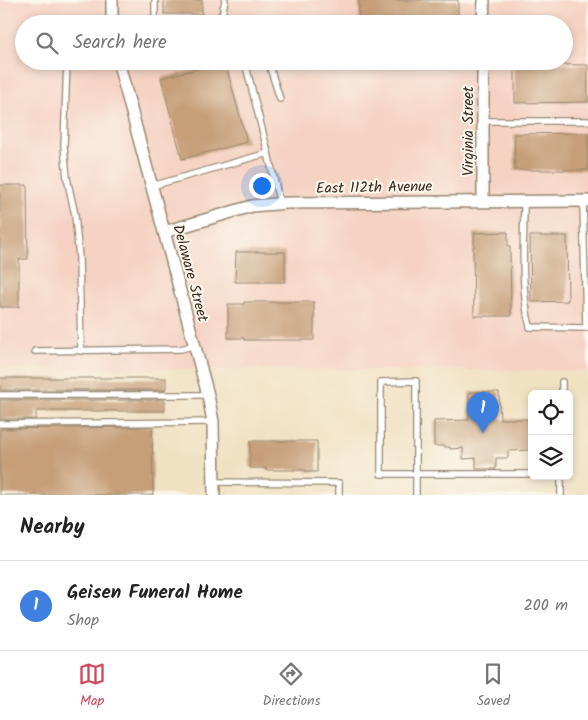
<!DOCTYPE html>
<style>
:root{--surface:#fff;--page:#f6f6f6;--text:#222;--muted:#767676;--line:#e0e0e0;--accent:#d1495b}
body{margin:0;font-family:Kalam,sans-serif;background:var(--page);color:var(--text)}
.controls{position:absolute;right:15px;bottom:15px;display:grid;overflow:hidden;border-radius:8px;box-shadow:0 2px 8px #0003}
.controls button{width:45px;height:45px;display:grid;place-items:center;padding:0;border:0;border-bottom:1px solid var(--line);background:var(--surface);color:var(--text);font:25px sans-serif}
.you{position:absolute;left:261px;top:185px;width:18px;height:18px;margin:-12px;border:4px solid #fff;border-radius:50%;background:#1a73e8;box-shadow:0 0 0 8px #1a73e833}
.badge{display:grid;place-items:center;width:32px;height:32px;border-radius:50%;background:var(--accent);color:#fff;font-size:16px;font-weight:700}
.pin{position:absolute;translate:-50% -41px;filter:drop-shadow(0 1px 2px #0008)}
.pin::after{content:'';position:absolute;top:26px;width:18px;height:15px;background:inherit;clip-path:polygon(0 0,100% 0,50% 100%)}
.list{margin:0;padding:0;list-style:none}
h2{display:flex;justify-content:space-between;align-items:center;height:65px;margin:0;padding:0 20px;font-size:21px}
h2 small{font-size:16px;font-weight:400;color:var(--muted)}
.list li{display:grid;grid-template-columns:32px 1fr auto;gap:15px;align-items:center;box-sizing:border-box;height:90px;padding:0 20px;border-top:1px solid var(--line)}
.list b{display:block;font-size:19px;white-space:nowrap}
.list p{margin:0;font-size:16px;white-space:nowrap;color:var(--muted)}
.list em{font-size:16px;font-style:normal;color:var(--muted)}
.icon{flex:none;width:28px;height:28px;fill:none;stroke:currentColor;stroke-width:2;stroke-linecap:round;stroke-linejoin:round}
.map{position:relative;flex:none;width:588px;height:495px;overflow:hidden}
.search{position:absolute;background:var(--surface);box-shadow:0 2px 8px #0003;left:15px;right:15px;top:15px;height:55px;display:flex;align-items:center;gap:12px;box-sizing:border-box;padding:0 18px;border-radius:28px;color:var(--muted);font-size:19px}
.sheet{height:155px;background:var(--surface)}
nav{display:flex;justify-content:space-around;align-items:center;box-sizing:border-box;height:70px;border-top:1px solid var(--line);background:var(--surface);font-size:14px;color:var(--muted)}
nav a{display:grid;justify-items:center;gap:2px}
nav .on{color:var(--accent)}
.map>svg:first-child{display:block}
.built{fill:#f5d2c2;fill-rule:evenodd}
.building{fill:#c69e78}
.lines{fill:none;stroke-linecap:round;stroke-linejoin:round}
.service-casing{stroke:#968670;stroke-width:8}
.minor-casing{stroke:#968670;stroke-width:14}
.service{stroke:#fff;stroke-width:5.5}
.minor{stroke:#fff;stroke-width:11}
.labels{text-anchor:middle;stroke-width:4;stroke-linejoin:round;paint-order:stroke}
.street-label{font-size:15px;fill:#3b2a1e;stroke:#fbf7ec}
</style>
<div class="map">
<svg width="588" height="495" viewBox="0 0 588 495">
<rect width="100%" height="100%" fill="#fbf7ec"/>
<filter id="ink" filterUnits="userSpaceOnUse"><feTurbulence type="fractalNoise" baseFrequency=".02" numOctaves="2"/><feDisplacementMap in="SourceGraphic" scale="10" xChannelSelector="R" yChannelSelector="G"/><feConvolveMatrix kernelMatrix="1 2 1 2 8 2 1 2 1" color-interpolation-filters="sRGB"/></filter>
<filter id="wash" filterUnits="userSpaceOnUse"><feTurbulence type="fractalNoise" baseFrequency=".0096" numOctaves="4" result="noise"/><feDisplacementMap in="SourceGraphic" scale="20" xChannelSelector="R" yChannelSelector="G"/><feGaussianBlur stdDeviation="1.12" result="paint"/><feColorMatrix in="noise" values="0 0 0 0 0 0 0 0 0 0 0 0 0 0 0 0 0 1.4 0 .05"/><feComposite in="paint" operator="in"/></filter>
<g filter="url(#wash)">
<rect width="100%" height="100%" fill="#f1e1c3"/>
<!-- built -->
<path class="built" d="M0 0H588V371L0 368ZM24 24H564V61H24Z"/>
<g id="blocks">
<!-- building -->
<g class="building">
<rect x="164" y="0" width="38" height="14"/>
<rect x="359" y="0" width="99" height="22"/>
<polygon points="225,62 247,142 182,159 161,78"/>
<polygon points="515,64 588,65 588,102 515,103"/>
<polygon points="588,133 588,170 515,170 514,134"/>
<polygon points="0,185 27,185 28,259 19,259 19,307 0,307"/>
<polygon points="508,232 508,246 510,246 511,316 474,316 473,247 474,247 474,233"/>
<polygon points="530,236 567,236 568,301 531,302"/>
<polygon points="236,252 285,252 285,282 235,282"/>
<polygon points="244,302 314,302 314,340 244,340 244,338 228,338 228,304 244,304"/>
<polygon points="0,378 166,378 166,388 165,390 0,390"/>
<polygon points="469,392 499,392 500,419 532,419 532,450 508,451 508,458 496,458 496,469 476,469 476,458 463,459 463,448 450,449 450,447 445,447 445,446 434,446 434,421 469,420"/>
<polygon points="0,400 165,400 165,411 36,411 36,419 0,419"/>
<polygon points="152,427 153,495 0,495 0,429"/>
<polygon points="250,441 317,441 317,472 306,472 306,470 266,470 266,468 250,468"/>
</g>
</g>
</g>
<g filter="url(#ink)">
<use href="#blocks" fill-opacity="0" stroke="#968670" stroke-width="1"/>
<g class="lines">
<!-- service casing -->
<g class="service-casing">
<g id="service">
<polyline points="155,0 155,24"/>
<polyline points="204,24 222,15 225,0"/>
<polyline points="67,61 64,146 67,178 75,215 79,258 81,351"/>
<polyline points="268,61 280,99"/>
<polyline points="483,121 588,121"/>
<polyline points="268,153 280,204"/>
<polyline points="152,186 268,153 246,66 258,61"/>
<path d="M524 201C524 242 520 287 530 327L586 328 583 201"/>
<polyline points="35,351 181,349 195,345"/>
<polyline points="562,394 562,382"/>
<polyline points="0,395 208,395"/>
<polyline points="0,424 213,422"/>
<polyline points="561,476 561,495"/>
<polyline points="214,482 339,483 339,495"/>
<polyline points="416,495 416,381 381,382 381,474 532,474"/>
</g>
</g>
<!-- minor casing -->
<g class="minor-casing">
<g id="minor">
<polyline points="112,0 112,24"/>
<polyline points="483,24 484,0"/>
<polyline points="118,61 208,395 213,422 214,495"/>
<polyline points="483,201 483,61"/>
<polyline points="164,232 252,206 287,203 588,201"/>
</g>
</g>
<!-- service -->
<use href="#service" class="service"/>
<!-- minor -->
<use href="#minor" class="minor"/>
</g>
</g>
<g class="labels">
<!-- street labels -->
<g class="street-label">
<text transform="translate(468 131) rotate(-90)" y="5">Virginia Street</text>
<text transform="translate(374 187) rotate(-1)" y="5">East 112th Avenue</text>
<text transform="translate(191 273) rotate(75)" y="5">Delaware Street</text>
</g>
</g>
</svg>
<div class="controls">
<button><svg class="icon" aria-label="locate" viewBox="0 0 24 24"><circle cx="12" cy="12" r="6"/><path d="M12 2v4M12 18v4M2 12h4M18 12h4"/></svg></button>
<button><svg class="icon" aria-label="layers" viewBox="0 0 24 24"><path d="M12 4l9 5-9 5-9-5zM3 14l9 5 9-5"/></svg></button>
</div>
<div class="you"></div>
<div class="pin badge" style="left:483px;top:433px;background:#3f7fe0">1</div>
<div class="search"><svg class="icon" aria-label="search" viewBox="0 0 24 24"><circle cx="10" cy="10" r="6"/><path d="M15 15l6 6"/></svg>Search here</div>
</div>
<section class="sheet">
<h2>Nearby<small></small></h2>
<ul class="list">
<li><span class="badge" style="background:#3f7fe0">1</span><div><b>Geisen Funeral Home</b><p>Shop</p></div><em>200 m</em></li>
</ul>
</section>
<nav>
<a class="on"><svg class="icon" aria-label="map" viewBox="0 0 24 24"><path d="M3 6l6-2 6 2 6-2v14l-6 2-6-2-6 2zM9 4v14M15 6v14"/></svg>Map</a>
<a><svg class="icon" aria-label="directions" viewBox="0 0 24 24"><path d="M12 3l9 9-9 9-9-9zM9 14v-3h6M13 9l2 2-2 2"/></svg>Directions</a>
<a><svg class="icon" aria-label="saved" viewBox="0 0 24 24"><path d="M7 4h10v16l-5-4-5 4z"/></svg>Saved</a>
</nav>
